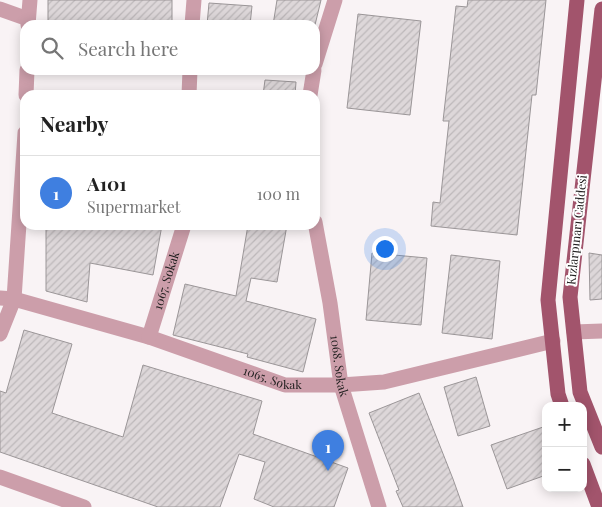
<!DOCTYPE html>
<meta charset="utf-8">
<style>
:root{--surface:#fff;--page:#f6f6f6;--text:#222;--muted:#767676;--line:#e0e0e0;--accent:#3a808d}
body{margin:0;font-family:"Playfair Display",serif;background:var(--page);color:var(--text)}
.controls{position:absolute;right:15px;bottom:15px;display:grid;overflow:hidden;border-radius:10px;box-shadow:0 2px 12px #0003}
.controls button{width:45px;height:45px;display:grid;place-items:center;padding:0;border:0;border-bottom:1px solid var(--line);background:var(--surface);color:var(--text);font:25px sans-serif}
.you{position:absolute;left:384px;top:248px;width:18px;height:18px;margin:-12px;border:4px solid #fff;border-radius:50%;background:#1a73e8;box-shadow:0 0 0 8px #1a73e833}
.badge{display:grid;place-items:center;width:32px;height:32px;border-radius:50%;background:var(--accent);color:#fff;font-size:16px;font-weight:700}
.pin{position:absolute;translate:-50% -41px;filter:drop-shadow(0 1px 2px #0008)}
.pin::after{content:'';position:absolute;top:26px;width:18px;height:15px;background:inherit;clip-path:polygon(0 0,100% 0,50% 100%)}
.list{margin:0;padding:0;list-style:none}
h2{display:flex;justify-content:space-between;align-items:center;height:65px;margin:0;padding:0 20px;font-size:21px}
h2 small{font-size:16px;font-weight:400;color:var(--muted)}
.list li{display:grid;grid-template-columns:32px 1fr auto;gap:15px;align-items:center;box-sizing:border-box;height:75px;padding:0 20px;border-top:1px solid var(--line)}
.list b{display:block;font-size:19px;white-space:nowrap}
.list p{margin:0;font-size:16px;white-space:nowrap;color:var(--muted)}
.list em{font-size:16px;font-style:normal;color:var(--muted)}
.icon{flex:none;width:28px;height:28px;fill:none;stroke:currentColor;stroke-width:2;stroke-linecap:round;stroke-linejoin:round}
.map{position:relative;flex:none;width:602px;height:507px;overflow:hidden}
.search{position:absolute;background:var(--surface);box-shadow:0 2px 12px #0003;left:20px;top:20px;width:300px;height:55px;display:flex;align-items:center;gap:12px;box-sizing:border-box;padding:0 18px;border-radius:15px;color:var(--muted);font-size:19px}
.panel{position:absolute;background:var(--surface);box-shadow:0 2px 12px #0003;left:20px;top:90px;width:300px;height:140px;border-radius:15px}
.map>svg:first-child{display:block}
.building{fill:url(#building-hatch);stroke:#9b9698}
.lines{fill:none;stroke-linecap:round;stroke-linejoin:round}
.minor{stroke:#cc9eaa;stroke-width:15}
.major{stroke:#a2546c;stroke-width:15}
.labels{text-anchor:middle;stroke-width:4;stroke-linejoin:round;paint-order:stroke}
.street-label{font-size:12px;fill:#232121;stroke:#fff}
</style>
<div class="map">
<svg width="602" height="507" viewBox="0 0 602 507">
<defs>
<pattern id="building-hatch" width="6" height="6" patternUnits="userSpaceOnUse" patternTransform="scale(1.25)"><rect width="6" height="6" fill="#ddd7d9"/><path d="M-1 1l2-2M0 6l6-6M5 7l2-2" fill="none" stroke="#bdb8ba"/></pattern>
</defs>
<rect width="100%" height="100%" fill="#f9f3f5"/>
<!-- building -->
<g class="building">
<rect x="48" y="0" width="124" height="25"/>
<polygon points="277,0 321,0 315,25 273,25"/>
<polygon points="468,0 546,0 536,95 532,95 517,235 431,226 433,202 440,203 449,121 443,121 456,6 467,7"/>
<polygon points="209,3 252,6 250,25 207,25"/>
<polygon points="358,14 421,21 410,115 347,108"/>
<polygon points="265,80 296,82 295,95 263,95"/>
<polygon points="46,225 162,225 153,275 90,263 87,302 46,291"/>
<polygon points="248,225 287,225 277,282 251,278 246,301 316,319 303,372 247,357 248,354 173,335 185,284 236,296"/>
<polygon points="372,253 427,258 421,325 366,320"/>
<polygon points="589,253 602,255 602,299 590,300"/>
<polygon points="451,255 500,261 492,339 442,333"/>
<polygon points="24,330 72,344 52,413 123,437 143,365 262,401 253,434 348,468 334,507 274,507 254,499 265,462 239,454 220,507 158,507 0,452 0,391 6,393"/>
<polygon points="476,377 490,426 458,436 444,387"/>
<polygon points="419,393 453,479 463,507 403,507 396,491 399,490 369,413"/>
<polygon points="546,426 546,475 507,489 491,445"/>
</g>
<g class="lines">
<!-- minor -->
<g class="minor">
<polyline points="0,9 28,19"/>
<polyline points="28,25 30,0"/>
<polyline points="192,25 194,0"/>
<polyline points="315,64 335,0"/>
<polyline points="26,95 27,70"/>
<polyline points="189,95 190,70"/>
<polyline points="310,95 314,70"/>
<path id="s1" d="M315 222 330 303 341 385 379 507"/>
<path id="s2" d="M0 298 14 299 149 337 285 385H341L384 382 553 341"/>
<polyline points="574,332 602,331"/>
<polyline points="0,334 14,299 25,133"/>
<path id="s3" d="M149 337 184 225"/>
<polyline points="0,477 84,507"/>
</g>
<!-- major -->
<g class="major">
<polyline points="602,9 570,297 580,392 602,447"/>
<polyline points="562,406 558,394 548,300 577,0"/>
<polyline points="583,464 599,507"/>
</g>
</g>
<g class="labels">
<!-- street labels -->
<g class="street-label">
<text transform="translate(577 230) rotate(-84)" y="4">Kızlarpınarı Caddesi</text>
<text dy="4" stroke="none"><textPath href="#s3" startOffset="59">1067. Sokak</textPath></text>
<text dy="4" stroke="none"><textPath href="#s1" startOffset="146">1068. Sokak</textPath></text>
<text dy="4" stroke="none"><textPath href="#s2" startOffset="285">1065. Sokak</textPath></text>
</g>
</g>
</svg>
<div class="controls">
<button>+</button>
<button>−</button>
</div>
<div class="you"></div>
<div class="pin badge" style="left:328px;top:471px;background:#3f7fe0">1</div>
<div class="search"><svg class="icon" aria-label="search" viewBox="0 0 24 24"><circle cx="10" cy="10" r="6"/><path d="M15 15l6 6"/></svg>Search here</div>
<section class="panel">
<h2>Nearby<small></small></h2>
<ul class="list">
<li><span class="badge" style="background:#3f7fe0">1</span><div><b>A101</b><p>Supermarket</p></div><em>100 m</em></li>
</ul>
</section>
</div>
